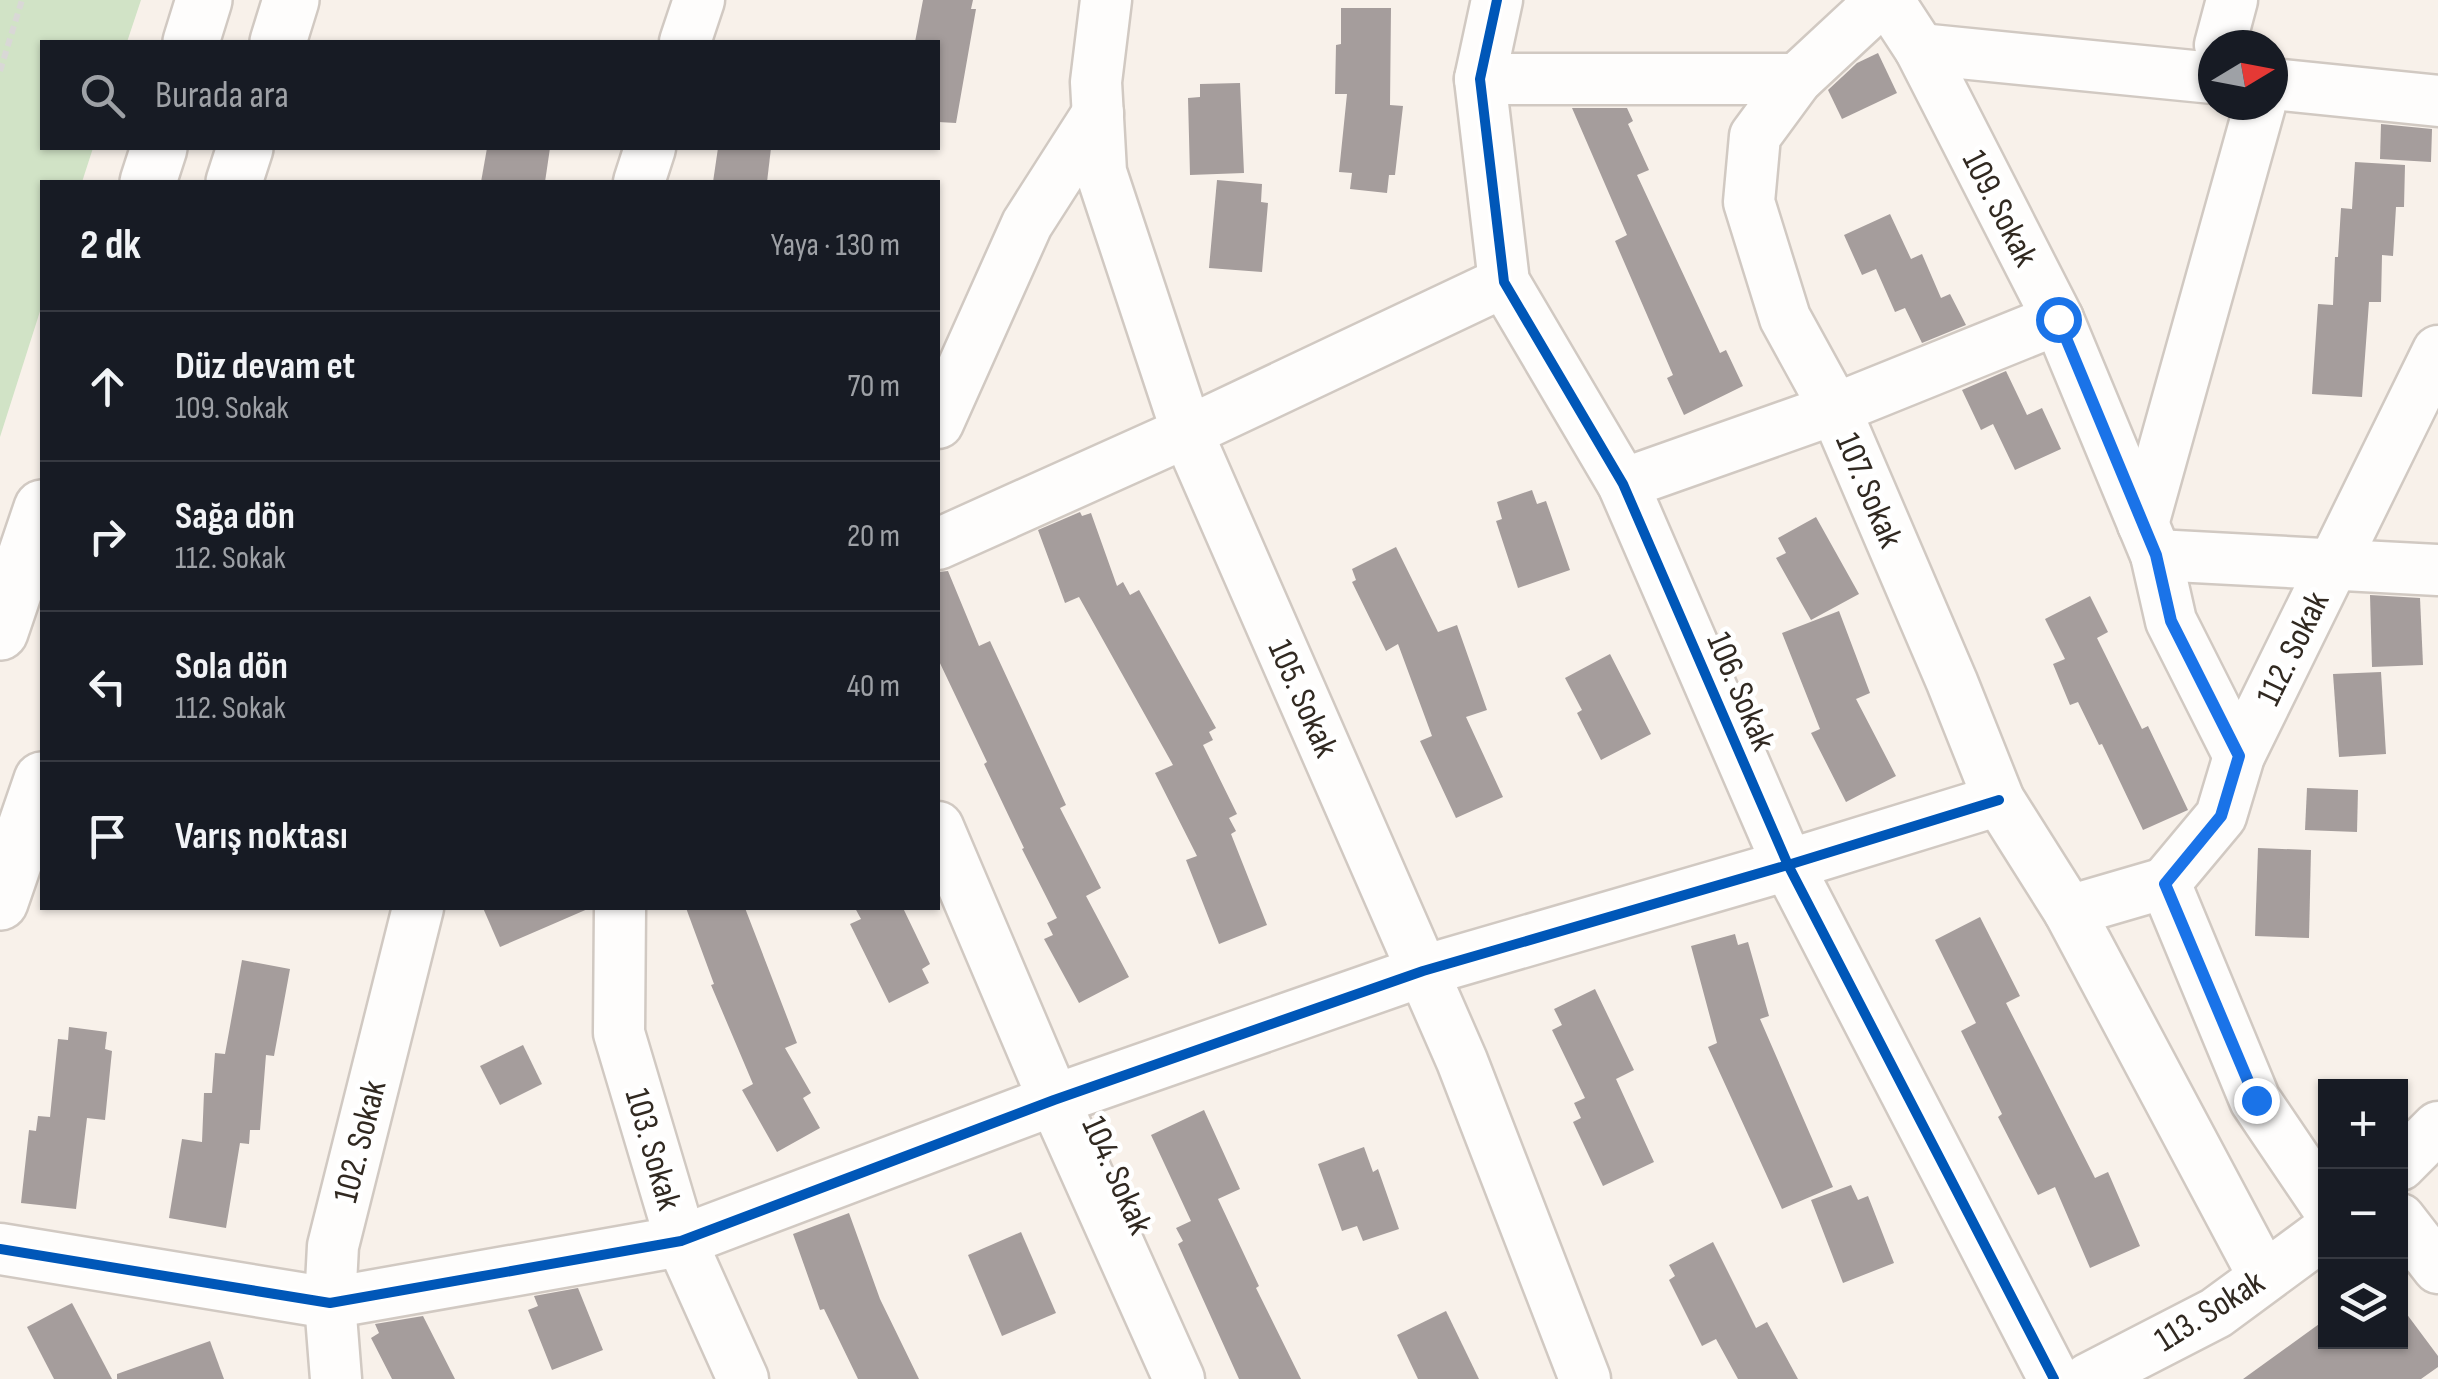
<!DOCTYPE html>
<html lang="tr">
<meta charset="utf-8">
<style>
:root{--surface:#171b24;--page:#242831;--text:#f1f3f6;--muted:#9ea1a6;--line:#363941}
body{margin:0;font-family:"Sofia Sans Condensed",sans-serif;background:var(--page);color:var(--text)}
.controls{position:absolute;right:30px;bottom:30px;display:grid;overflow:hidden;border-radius:0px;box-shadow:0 2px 8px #0004}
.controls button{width:90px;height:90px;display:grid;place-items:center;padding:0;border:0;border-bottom:2px solid var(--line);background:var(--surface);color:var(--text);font:50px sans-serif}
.compass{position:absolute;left:2198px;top:30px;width:90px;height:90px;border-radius:50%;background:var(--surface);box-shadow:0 2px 8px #0004;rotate:80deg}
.stop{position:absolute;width:30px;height:30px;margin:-22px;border:8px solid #1a73e8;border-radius:50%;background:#fff}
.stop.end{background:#1a73e8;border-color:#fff;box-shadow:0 2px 10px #0008}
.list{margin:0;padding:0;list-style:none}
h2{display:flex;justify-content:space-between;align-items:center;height:130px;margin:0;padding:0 40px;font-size:42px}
h2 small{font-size:32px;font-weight:400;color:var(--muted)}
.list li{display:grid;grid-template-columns:65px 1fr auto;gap:30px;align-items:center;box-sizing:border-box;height:150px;padding:0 40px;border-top:2px solid var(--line)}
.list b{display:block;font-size:38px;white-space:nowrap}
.list p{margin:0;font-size:32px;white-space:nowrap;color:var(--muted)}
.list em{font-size:32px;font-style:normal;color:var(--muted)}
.icon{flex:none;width:55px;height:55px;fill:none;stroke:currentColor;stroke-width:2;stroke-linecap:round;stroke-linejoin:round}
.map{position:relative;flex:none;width:2438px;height:1379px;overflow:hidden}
.search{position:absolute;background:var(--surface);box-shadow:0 2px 8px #0004;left:40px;top:40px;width:900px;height:110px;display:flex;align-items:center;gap:25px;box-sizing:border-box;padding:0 35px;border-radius:0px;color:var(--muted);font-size:38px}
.panel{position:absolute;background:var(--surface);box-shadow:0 2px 8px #0004;left:40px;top:180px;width:900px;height:730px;border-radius:0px}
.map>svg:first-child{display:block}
.green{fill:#d1e3c6}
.building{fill:#a59d9c}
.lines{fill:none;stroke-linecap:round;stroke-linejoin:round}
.minor-casing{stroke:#d1c9c2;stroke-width:55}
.secondary-casing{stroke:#d1c9c2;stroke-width:60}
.path{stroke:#d9d8d6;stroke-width:6;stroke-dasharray:8 5;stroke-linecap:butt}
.minor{stroke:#fefdfc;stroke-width:50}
.secondary{stroke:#fefdfc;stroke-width:55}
.cycleway-casing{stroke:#fff;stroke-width:16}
.cycleway{stroke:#0057b8;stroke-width:10}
.route{stroke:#1a73e8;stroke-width:12}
.labels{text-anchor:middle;stroke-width:10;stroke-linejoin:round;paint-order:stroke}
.street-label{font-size:35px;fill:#312921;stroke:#fff}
</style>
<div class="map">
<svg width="2438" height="1379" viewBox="0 0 2438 1379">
<rect width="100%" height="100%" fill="#f8f1ea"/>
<!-- green -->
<polygon class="green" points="0,0 141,0 127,42 42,42 42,148 93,148 82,182 42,182 42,305 0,437"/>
<!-- building -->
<g class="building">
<polygon points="923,0 973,0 971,9 976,9 956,123 938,122 938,42 915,42"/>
<polygon points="1341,8 1391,8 1390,105 1403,106 1395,175 1389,175 1387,193 1350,189 1352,173 1339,172 1347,94 1335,94 1336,45 1341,44"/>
<polygon points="1878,53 1897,93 1842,119 1828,90 1857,63"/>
<polygon points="1240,83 1244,173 1190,175 1188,98 1200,97 1200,84"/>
<polygon points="1572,108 1627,108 1633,121 1628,124 1649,170 1637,175 1720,353 1726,350 1743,386 1684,415 1667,378 1673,375 1615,241 1627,235"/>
<polygon points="2381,124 2432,129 2431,162 2380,159"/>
<polygon points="487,148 550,148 545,182 481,182"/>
<polygon points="718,148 771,148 767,182 713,182"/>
<polygon points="2355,162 2405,165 2404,207 2396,207 2393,256 2382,255 2381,302 2369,302 2362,397 2312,394 2318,304 2333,305 2335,257 2338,257 2341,208 2352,209"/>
<polygon points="1217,180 1262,184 1261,202 1268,203 1262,272 1209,268"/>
<polygon points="1890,214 1911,259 1922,254 1941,298 1950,294 1966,325 1922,343 1905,308 1895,312 1876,269 1862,275 1844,235"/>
<polygon points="2006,371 2027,415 2042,408 2061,449 2015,470 1993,424 1981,430 1962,390"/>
<polygon points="1532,490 1537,504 1546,501 1570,570 1518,588 1496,521 1502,519 1497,502"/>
<polygon points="1080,512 1082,516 1091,513 1117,586 1123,582 1130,595 1139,590 1216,728 1209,732 1213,740 1203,745 1237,814 1229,818 1236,831 1231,834 1267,925 1219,944 1186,860 1197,856 1155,773 1173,765 1079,597 1065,603 1038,530"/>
<polygon points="1816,517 1859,594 1811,620 1776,558 1786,553 1778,538"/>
<polygon points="1396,547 1438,632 1457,625 1487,710 1466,717 1503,797 1456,818 1420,741 1432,736 1398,644 1386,651 1352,582 1356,580 1352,569"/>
<polygon points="948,571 979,646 990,641 1066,805 1060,808 1101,888 1086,896 1129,977 1079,1003 1044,939 1053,935 1047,923 1057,918 1022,849 1024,848 984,764 987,762 938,659 938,572"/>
<polygon points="2370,595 2420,598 2423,665 2372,667"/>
<polygon points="2090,596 2108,632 2097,638 2142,729 2148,726 2188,810 2143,830 2102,744 2099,745 2078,702 2070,705 2053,664 2065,659 2045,619"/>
<polygon points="1839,611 1870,693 1856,699 1896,776 1846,802 1811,733 1820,729 1782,633"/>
<polygon points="1610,654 1651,734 1601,760 1577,713 1582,710 1565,678"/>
<polygon points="2381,672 2386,754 2339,757 2333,674"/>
<polygon points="2307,788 2358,790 2357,832 2305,830"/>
<polygon points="2258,848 2311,850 2309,938 2255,936"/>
<polygon points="483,908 590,908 500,947"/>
<polygon points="686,908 745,908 797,1043 785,1048 811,1093 803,1098 820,1128 777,1152 742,1090 753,1084 711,985 714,984"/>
<polygon points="855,908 903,908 930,964 922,969 929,983 889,1003 850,924 861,919"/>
<polygon points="1980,917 2020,996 2006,1003 2095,1178 2108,1172 2140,1246 2090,1268 2055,1187 2038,1195 1998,1117 2002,1114 1961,1031 1976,1023 1935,940"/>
<polygon points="1735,934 1738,945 1748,942 1769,1016 1760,1019 1833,1187 1782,1209 1708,1047 1717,1043 1691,946"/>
<polygon points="242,960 290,969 274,1056 266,1055 260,1130 250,1130 249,1144 240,1143 226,1228 169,1218 182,1139 202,1142 204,1093 212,1093 215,1053 225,1054"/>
<polygon points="1595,989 1634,1070 1616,1079 1654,1162 1603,1186 1573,1122 1581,1118 1574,1103 1585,1098 1552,1030 1562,1025 1554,1009"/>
<polygon points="69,1027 107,1032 105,1049 112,1051 105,1120 87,1118 76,1209 21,1203 29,1130 36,1131 38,1116 50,1117 58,1039 68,1040"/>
<polygon points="523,1045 542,1084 500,1105 480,1066"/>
<polygon points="1204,1110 1240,1189 1218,1199 1259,1286 1256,1288 1301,1379 1239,1379 1178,1244 1183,1241 1176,1228 1191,1221 1151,1135"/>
<polygon points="1364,1147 1373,1172 1378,1169 1399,1229 1363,1241 1357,1226 1342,1231 1318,1164"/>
<polygon points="1851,1185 1858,1200 1868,1196 1894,1263 1843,1283 1811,1200"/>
<polygon points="849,1213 880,1299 919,1379 858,1379 824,1309 820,1310 793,1234"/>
<polygon points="1021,1232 1056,1313 1002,1336 968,1255"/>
<polygon points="1713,1242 1756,1328 1767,1322 1798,1379 1738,1379 1716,1339 1702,1346 1669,1280 1675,1276 1669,1265"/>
<polygon points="578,1288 603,1350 552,1370 528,1310 538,1306 534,1296"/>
<polygon points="72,1303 112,1379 54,1379 27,1327"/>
<polygon points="2400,1305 2438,1356 2438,1367 2421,1379 2243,1379 2326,1319 2326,1342 2400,1342"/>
<polygon points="1446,1311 1479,1379 1418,1379 1397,1335"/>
<polygon points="423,1316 455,1379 392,1379 371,1338 379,1333 375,1324"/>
<polygon points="210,1341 224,1379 117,1379 117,1374"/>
</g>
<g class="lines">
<!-- minor casing -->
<g class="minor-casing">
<g id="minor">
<polyline points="1106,0 1096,82 1101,172 1187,432 1462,1061 1585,1379"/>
<polyline points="1497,0 1480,79 1504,282 1623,484 1788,865 2054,1379"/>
<polyline points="1882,0 1797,79 1755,136 1749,202 1785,318 1835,409 1952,682 1999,800 2069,911 2165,883"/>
<polyline points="1888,0 1920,49 2058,319 2156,555 2171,621 2239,756"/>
<polyline points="685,42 699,0"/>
<polyline points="2220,45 2232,0"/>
<polyline points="1920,49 2213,78"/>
<polyline points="1480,79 1797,79"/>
<polyline points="2273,84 2438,101"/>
<polyline points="639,182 650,148"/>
<polyline points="938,423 1027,224 1098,113"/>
<polyline points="1623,484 1835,409 2058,319"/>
<polyline points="2143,524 2260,105"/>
<polyline points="938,544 1187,432 1504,282"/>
<polyline points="2156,555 2438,570"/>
<polyline points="938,827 1054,1100 1179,1379"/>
<polyline points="2165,883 2221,816 2239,756 2438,351"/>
<polyline points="2165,883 2255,1100 2326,1205"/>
<polyline points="620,908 619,1033 681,1241 743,1379"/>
<polyline points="2069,911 2264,1277"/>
<polyline points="2400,1165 2438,1127"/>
<polyline points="2400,1219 2438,1268"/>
<polyline points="0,1249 330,1303 681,1241 1054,1100 1423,971 1788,865 1999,800"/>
<polyline points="336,1379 330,1303 333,1246 418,908"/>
<polyline points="2088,1379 2216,1313 2326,1232"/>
</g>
</g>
<!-- secondary casing -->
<g class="secondary-casing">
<g id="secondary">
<polyline points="191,42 204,0"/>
<polyline points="278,42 291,0"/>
<polyline points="148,182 159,148"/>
<polyline points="234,182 245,148"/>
<polyline points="0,632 42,508"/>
<polyline points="0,902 42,780"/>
</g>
</g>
<!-- path -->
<polyline class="path" points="0,71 22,0"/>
<!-- minor -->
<use href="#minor" class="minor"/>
<!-- secondary -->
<use href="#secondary" class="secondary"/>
<!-- cycleway casing -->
<g class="cycleway-casing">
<g id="cycleway">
<polyline points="1497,0 1480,79 1504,282 1623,484 1788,865 2054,1379"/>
<polyline points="0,1249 330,1303 681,1241 1054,1100 1423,971 1788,865 1999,800"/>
</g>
</g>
<!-- cycleway -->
<use href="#cycleway" class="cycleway"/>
</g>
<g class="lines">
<!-- route -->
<polyline class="route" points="2058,319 2156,555 2171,621 2239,756 2221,816 2165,884 2256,1100"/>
</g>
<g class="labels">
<!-- street labels -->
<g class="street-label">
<text transform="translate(2001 208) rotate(63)" y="12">109. Sokak</text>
<text transform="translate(1870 490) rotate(67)" y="12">107. Sokak</text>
<text transform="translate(2292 648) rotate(-64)" y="12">112. Sokak</text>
<text transform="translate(1742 691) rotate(67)" y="12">106. Sokak</text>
<text transform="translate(1304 698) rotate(66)" y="12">105. Sokak</text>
<text transform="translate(359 1141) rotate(-76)" y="12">102. Sokak</text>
<text transform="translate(654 1149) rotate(74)" y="12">103. Sokak</text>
<text transform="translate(1118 1175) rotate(66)" y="12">104. Sokak</text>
<text transform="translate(2209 1310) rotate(-32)" y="12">113. Sokak</text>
</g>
</g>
</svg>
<div class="controls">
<button>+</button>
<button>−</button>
<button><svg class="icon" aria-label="layers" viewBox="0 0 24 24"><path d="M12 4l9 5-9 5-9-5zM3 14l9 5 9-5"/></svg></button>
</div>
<svg class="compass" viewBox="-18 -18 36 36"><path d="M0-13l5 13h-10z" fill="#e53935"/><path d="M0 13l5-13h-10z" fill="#9ea1a6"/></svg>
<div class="stop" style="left:2058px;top:319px"></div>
<div class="stop end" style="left:2256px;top:1100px"></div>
<div class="search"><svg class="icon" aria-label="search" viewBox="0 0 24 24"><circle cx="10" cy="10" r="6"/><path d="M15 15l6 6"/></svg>Burada ara</div>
<section class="panel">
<h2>2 dk<small>Yaya · 130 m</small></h2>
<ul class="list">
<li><svg class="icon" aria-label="ahead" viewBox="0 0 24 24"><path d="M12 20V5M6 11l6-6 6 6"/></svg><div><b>Düz devam et</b><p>109. Sokak</p></div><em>70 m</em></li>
<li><svg class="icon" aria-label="right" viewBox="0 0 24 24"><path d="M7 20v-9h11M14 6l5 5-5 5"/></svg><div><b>Sağa dön</b><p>112. Sokak</p></div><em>20 m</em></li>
<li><svg class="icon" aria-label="left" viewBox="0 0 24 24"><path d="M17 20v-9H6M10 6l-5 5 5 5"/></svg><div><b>Sola dön</b><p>112. Sokak</p></div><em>40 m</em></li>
<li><svg class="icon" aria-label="arrive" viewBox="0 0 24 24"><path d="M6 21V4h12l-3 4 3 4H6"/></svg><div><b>Varış noktası</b></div></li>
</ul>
</section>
</div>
